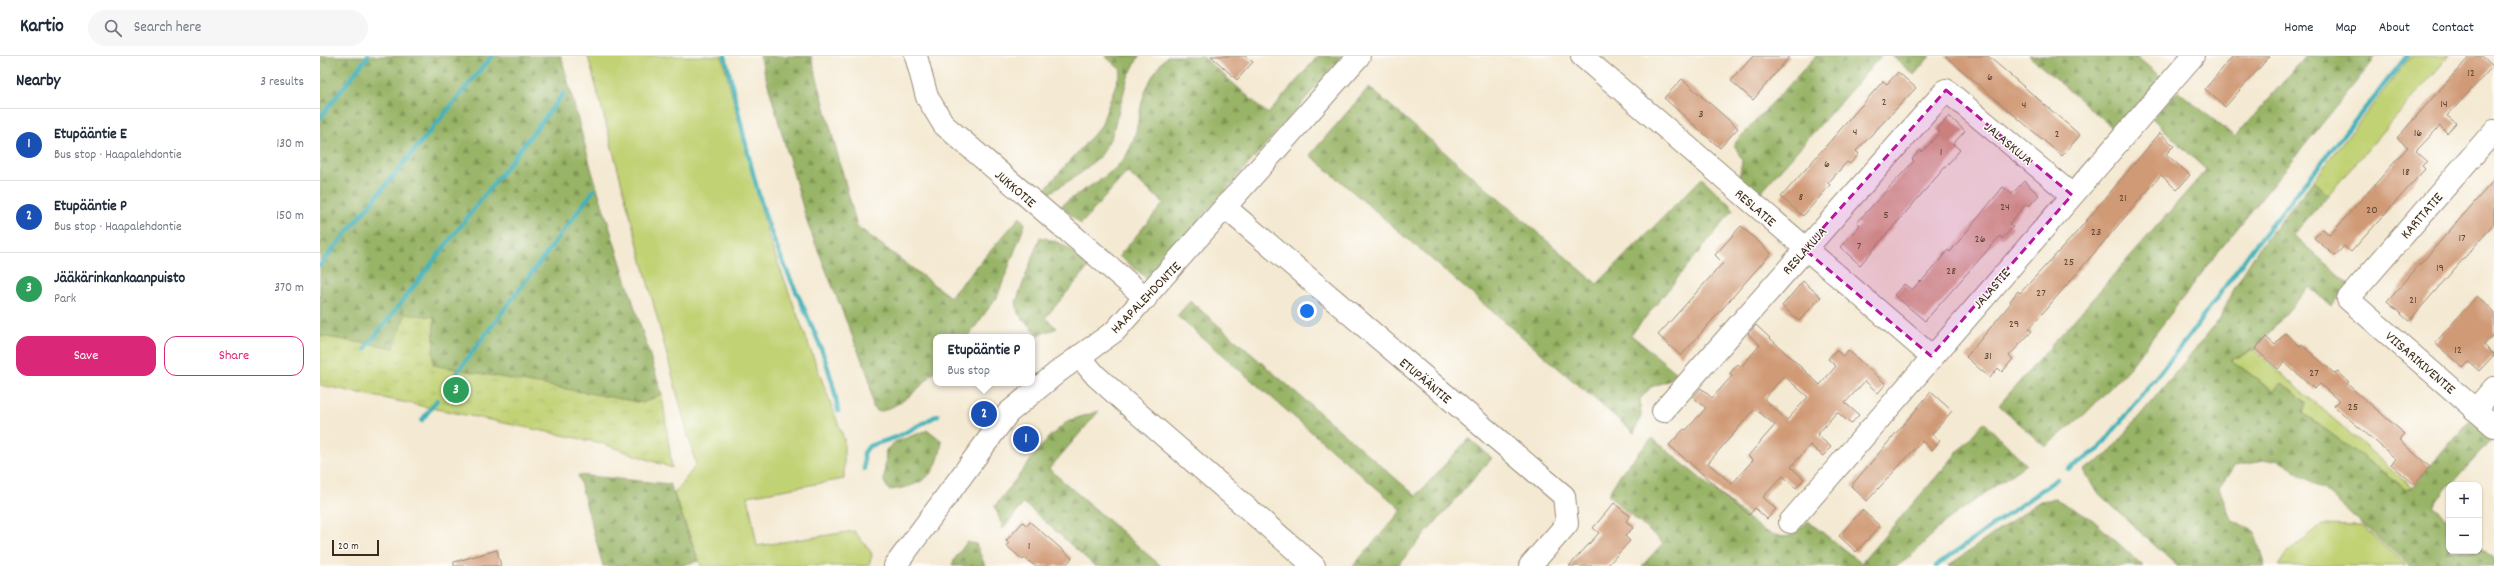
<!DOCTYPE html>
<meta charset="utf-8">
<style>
:root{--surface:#fff;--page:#f6f6f7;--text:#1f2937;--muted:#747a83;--line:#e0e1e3;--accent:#db2777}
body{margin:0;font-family:Dekko,sans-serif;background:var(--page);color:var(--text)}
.controls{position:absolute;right:12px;bottom:12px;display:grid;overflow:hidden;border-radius:8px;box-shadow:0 1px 3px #0004}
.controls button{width:36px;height:36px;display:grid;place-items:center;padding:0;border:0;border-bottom:1px solid var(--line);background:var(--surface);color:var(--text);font:20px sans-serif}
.scale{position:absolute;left:12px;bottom:10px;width:47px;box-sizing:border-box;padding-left:4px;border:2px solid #3b2a1e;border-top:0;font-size:11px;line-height:14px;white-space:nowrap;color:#3b2a1e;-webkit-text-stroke:3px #fdfcf7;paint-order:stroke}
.you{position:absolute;left:987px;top:255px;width:14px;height:14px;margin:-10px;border:3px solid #fff;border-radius:50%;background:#1a73e8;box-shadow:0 0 0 6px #1a73e833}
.badge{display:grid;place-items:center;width:26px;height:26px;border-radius:50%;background:var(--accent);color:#fff;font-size:13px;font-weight:700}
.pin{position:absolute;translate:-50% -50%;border:2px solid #fff;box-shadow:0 1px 4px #0006}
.popup{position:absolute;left:613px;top:278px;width:102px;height:52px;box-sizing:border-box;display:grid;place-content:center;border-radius:8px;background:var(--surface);filter:drop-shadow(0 1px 3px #0005);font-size:13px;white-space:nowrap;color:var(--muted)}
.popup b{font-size:15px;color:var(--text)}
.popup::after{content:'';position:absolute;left:50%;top:100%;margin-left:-8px;border:8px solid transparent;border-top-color:var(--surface)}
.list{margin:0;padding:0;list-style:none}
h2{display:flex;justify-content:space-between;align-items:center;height:52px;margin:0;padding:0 16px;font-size:17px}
h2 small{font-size:13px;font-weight:400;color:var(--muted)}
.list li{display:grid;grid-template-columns:26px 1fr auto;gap:12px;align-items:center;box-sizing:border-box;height:72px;padding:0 16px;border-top:1px solid var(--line)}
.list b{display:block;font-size:15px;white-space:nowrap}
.list p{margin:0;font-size:13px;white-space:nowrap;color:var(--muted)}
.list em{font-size:13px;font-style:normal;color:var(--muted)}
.actions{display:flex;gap:8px;padding:12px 16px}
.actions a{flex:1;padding:9px 0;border:1px solid var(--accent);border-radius:12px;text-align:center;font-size:14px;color:var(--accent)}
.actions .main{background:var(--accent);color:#fff}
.icon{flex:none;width:22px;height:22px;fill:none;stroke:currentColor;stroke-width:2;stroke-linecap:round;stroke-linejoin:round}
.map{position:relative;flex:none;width:2174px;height:510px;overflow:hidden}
header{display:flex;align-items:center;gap:24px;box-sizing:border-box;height:56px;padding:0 20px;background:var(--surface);border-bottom:1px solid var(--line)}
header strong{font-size:19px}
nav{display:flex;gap:22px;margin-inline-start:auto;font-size:14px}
.search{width:280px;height:36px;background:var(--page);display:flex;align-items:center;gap:10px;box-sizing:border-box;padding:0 14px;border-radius:22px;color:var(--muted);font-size:15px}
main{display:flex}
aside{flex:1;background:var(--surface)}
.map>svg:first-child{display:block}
.grass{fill:#c1d274;stroke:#7e7e49}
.forest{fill:url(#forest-firs);stroke:#6a6f42}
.park{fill:url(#park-tufts);stroke:#7e7e49}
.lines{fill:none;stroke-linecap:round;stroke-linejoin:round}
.stream{stroke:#42b2ba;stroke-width:4.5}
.building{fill:#d09a76;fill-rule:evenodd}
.minor-casing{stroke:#988a78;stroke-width:24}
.minor{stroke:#fff;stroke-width:22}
.marked{fill:#b5179e;fill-opacity:0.2;stroke:#b5179e;stroke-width:3;stroke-dasharray:8 5;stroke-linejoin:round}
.labels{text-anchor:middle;stroke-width:3;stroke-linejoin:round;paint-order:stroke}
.number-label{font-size:12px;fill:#604634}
.street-label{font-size:14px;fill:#3b2a1e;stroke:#fdfcf7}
</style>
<header>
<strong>Kartio</strong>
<div class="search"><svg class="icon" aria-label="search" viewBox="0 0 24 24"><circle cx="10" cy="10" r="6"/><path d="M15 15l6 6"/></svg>Search here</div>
<nav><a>Home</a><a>Map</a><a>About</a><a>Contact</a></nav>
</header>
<main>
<aside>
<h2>Nearby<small>3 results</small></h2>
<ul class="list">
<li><span class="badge" style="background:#1a4fb4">1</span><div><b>Etupääntie E</b><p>Bus stop · Haapalehdontie</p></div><em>130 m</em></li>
<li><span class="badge" style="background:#1a4fb4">2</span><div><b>Etupääntie P</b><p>Bus stop · Haapalehdontie</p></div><em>150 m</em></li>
<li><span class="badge" style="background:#2e9e5b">3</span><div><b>Jääkärinkankaanpuisto</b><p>Park</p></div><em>370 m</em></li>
</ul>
<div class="actions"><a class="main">Save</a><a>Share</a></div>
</aside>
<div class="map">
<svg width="2174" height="510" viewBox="0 0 2174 510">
<defs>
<pattern id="forest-firs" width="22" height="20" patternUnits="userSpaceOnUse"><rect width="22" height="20" fill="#98b466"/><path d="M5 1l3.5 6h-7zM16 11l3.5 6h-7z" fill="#7d9353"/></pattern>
<pattern id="park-tufts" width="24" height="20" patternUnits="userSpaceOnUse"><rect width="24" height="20" fill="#c1d274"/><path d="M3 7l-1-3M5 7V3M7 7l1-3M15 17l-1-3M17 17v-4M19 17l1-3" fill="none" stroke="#a7b464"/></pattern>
</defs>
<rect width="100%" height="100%" fill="#fdfcf7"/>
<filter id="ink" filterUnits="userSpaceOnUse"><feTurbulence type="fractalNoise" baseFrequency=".025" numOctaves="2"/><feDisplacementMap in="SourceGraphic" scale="8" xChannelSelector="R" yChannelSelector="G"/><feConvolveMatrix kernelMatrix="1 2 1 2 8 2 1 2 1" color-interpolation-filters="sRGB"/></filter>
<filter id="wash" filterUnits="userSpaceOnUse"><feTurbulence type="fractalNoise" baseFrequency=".012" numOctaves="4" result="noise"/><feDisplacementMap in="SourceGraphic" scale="16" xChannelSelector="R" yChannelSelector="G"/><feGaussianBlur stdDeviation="0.9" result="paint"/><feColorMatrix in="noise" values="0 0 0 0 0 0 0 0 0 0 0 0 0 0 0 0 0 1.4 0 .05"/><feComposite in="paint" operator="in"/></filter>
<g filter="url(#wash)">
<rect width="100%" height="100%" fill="#f4e9d2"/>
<!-- grass -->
<g class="grass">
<polygon points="268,0 402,0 449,183 524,383 524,423 428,440 437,490 534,475 551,496 552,500 548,510 381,510 354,438 376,409"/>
<polygon points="2091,0 2129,0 2008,139 1993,125"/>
<polygon points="1934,294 2092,431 2086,433 1983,357 1986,346 1962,327 1954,335 1911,304"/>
<polygon points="2001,469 2042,470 2087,510 1958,510 1966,498"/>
</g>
<!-- forest -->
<g class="forest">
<polygon points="0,0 241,0 272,116 342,338 323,347 113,309 114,261 74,292 0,280"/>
<path d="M440 0H491L537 170 630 241 700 161 705 168 678 239 648 281H616V315C598 333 583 349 559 356L553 351 549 322 488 169Z"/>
<polygon points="785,0 819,0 808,21 792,79 782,98 761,117 728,138 723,135 781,70 801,14"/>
<path d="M847 0H882L948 58 998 0H1023L828 223 799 200 844 147 807 116 761 168 741 150C761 133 793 121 807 98 818 80 818 58 824 39 829 24 837 12 847 0Z"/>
<polygon points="1496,0 1561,0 1438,139 1419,124 1422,104 1414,88"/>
<polygon points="1572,0 1610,0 1594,19"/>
<polygon points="1709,0 1816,0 1842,22 1794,73"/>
<polygon points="1986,0 2057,0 1894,201 1810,311 1766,357 1725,391 1679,349 1886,114 1832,62 1858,35 1915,81"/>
<polygon points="1049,31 1277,228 1382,122 1414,153 1311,279 1357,317 1348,325 1331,331 1320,343 1321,360 1314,377 990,99"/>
<polygon points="1993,125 2008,139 1973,179 2029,228 2011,250 1989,231 1934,294 1911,304 1953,335 1962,327 1986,346 1983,357 2086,433 2092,431 2151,363 2173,382 2131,429 2129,429 2113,450 2129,464 2129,495 2159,495 2159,490 2174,503 2174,510 2090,510 2003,433 1957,403 1914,410 1899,432 1911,463 1934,475 1945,510 1857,510 1775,434 1764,414 1787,399 1899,264 1916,229 1939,192"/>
<path d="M720 181C745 187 752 193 768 212L725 262 737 272 719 279 698 258 696 246Z"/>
<polygon points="870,245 1096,440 1149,382 1172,402 1077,510 1033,510 1082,454 857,260"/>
<polygon points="779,355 729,413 841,510 775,510 704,447 683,473 675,450 728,382 748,365"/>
<path d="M1664 366 1706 408 1626 465 1590 501 1577 510H1322L1343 487 1288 439 1301 417 1332 382 1442 474C1466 484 1471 484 1488 465L1541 507Z"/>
<path d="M608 374 622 385C618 420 603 430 569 434L564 426 566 394 575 386Z"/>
<polygon points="258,419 350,428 378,505 359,510 283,510"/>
<polygon points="1736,443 1773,464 1823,510 1628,510 1720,445"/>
<polygon points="647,486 656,488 665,510 632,510 634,504"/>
</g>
<!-- park -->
<polygon class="park" points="85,258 114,261 113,309 323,347 342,338 352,412 281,387 0,329 0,280 74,292"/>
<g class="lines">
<!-- stream -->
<g class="stream">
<path d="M405 0C420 59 431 122 452 179 473 236 510 294 518 355"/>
<polyline points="0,62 48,0"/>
<polyline points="0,209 172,0"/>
<polyline points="45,293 244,37"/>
<polyline points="130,326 274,134"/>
<polyline points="102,364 117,344"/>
<polyline points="544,413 544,397 549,390 577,381 618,359"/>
<polyline points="1748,413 1778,394 1869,280 1936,188 2087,0"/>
<polyline points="1616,510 1737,423"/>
</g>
</g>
<g id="blocks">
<!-- building -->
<g class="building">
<polygon points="891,0 925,0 933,6 917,24"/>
<polygon points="1433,0 1470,0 1433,44 1411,25"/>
<polygon points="1625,0 1668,0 1760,79 1742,100"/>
<polygon points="1913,0 1950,0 1905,51 1885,33"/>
<polygon points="2150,0 2162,0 2173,10 2127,60 2136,67 2127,77 2120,70 2096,95 2107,105 2102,110 2105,113 2031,196 2024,190 2015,200 1994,182 2003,173 2010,179 2088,91 2077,82"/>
<polygon points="1578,16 1596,32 1536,95 1539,98 1530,108 1527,106 1508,127 1510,129 1483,160 1461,141 1563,25 1567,28"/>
<polygon points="1362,23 1418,72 1400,92 1344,42"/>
<polygon points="1629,60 1645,75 1633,88 1640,94 1540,209 1520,191 1540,169 1537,166 1594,105 1592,103 1601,94 1602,96 1620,76 1617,73"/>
<polygon points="1840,77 1854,90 1846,98 1870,119 1857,134 1841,119 1709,273 1712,275 1689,300 1693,303 1682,316 1678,312 1670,322 1646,301 1691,247 1690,245 1698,235 1700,237 1756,177"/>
<polygon points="2174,124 2174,168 2089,265 2067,246"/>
<polygon points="1704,125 1719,139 1709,150 1706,148 1689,168 1693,171 1682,183 1680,180 1605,265 1574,239 1584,228 1592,234 1600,225 1601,226 1628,194 1630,196 1683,131 1692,138"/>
<polygon points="1421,170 1451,197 1361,300 1338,279 1403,207 1395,199"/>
<polygon points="1483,225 1501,241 1479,265 1462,250"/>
<polygon points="2157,240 2174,255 2174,278 2164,289 2174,299 2159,315 2149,306 2143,312 2115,287"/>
<path d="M1436 269 1500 329 1516 310 1508 303 1516 294 1523 300 1528 294 1566 328 1558 337 1545 325 1525 347 1539 359 1531 368 1517 356 1497 379 1511 391 1503 400 1490 389 1471 411 1484 423 1476 432 1463 420 1443 441 1456 453 1447 463 1435 452 1429 459 1349 389 1364 373 1366 374 1386 352 1373 341 1381 332 1392 342 1412 320 1410 317 1418 308 1421 311 1440 289 1428 278ZM1464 320 1488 341 1467 364 1444 343ZM1435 353 1455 369 1428 400 1433 404 1412 428 1388 407Z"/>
<polygon points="1965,277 1981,291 1982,289 2015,318 2017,315 2029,326 2027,328 2085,378 2079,384 2110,411 2094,428 2071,408 2076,403 2014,350 2019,345 2000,328 1994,333 1964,306 1958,313 1935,293 1946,281 1955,289"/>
<polygon points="1611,336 1632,355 1612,378 1620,385 1612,394 1602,385 1547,445 1531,430"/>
<polygon points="1294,447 1310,460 1306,465 1313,472 1305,480 1310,485 1287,510 1249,510 1279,477 1273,472"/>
<polygon points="1542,454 1560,470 1536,496 1519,480"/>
<polygon points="703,466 707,470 710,466 752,502 745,510 715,510 705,502 703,504 687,490 689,488 686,485"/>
<polygon points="177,494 181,510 134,510 134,506"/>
</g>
</g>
</g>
<g filter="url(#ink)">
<use href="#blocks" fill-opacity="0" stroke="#988a78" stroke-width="1"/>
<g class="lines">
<!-- minor casing -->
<g class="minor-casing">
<g id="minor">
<polyline points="596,0 607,41 624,69 826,242"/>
<polyline points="1262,0 1611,300"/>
<polyline points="2174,75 2028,243 2174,370"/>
<polyline points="906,152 1244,440 1247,468 1210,510"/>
<polyline points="759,300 776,320 805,346 994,510"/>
<polyline points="2155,354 2174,332"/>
<polyline points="1343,355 1626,34 1752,139"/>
<polyline points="1470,466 1873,0"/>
<polyline points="575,510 688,357 739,315 795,275 1039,0"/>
</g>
</g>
<!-- minor -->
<use href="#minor" class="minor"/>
</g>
</g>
<!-- marked area -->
<path class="marked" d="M1626 34 1752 139 1611 300 1484 193Z"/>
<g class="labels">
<!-- number labels -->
<g class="number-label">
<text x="2151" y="20">12</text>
<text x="1670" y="24">6</text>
<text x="1564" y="49">2</text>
<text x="2124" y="51">14</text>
<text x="1704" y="52">4</text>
<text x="1381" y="61">3</text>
<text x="1535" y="79">4</text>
<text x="2098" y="80">16</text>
<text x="1737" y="81">2</text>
<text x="1621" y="99">1</text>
<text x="1507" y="111">6</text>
<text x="2086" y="119">18</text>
<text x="1481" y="144">8</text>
<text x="1803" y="145">21</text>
<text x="1685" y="154">24</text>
<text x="2052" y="157">20</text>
<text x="1566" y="162">5</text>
<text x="1776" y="179">23</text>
<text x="2142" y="185">17</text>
<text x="1660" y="186">26</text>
<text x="1539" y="193">7</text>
<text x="1749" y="209">25</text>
<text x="2120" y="215">19</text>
<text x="1631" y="218">28</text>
<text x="1721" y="240">27</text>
<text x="2093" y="247">21</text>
<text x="1694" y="271">29</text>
<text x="2138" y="297">12</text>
<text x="1668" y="303">31</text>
<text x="1994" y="320">27</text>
<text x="2033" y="354">25</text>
<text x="709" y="493">1</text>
</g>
<!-- street labels -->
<g class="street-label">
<text transform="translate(1689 87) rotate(40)" y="5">JALASKUJA</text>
<text transform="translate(696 132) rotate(41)" y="5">JUKKOTIE</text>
<text transform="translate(1436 151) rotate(41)" y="5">RESLATIE</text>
<text transform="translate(2101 159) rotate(-49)" y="5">KARTTATIE</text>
<text transform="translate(1484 194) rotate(-48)" y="5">RESLAKUJA</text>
<text transform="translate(1671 232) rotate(-49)" y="5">JALASTIE</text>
<text transform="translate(825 241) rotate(-46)" y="5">HAAPALEHDONTIE</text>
<text transform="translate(2101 306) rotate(41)" y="5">VIISARIKIVENTIE</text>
<text transform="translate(1106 324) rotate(40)" y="5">ETUPÄÄNTIE</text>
</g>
</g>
</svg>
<div class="controls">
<button>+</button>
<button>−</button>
</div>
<div class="scale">20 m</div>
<div class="you"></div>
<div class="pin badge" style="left:706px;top:383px;background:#1a4fb4">1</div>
<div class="pin badge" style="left:664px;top:358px;background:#1a4fb4">2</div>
<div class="popup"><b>Etupääntie P</b>Bus stop</div>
<div class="pin badge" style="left:136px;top:334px;background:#2e9e5b">3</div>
</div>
</main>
